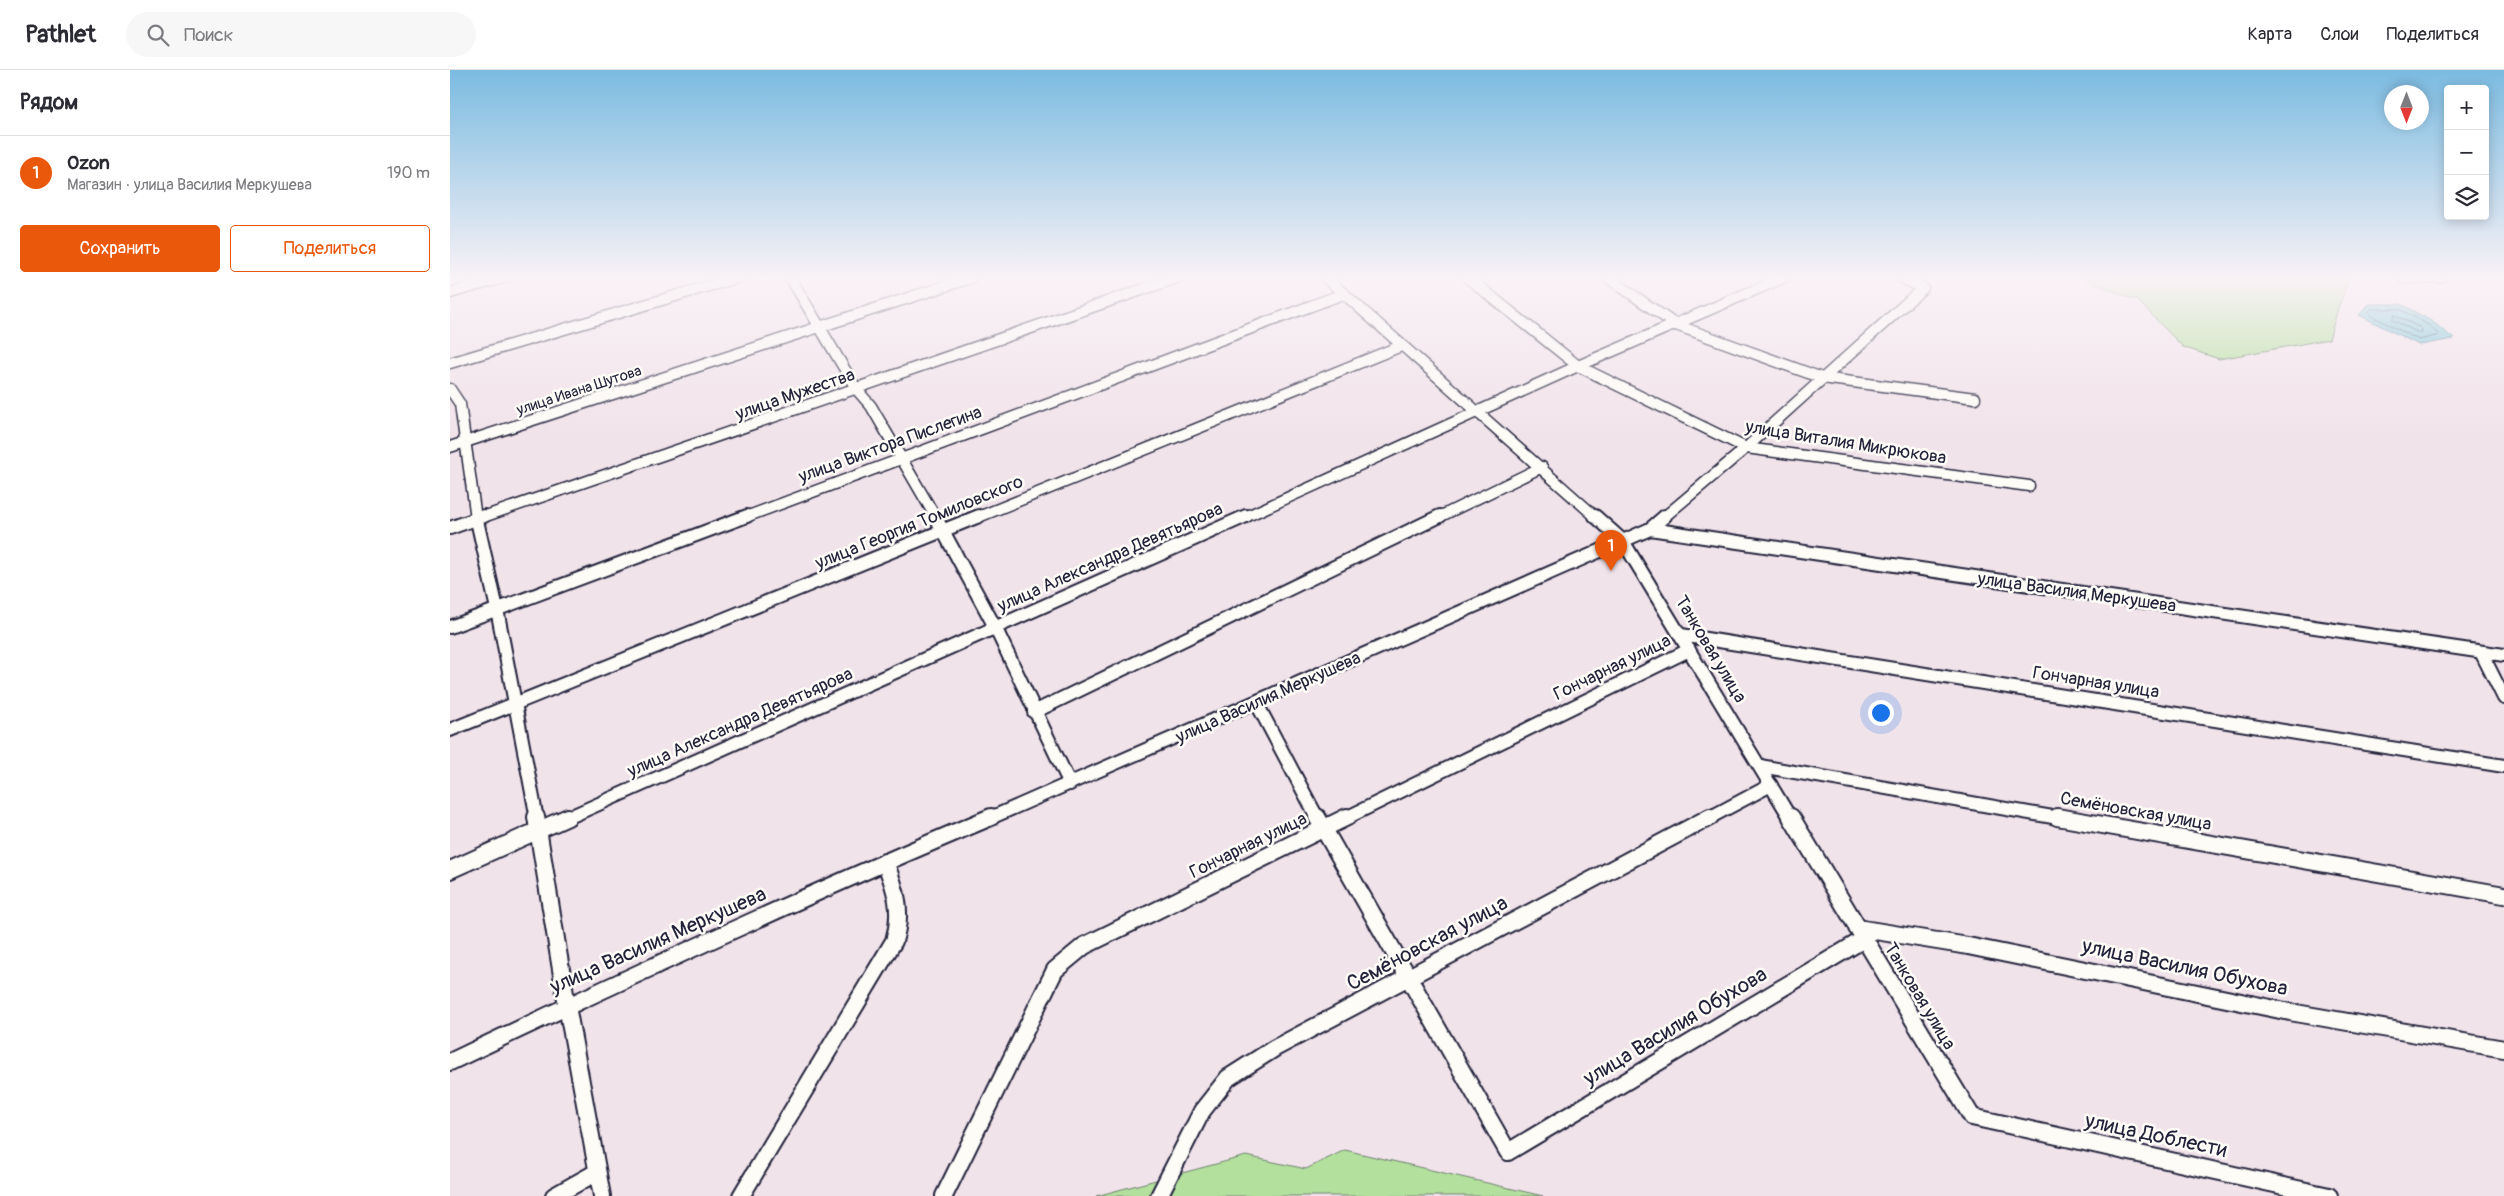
<!DOCTYPE html>
<html lang="ru">
<meta charset="utf-8">
<style>
:root{--surface:#fff;--page:#f7f7f7;--text:#2b2b33;--muted:#7c7c81;--line:#e1e1e2;--accent:#ea580c}
body{margin:0;font-family:Pangolin,sans-serif;background:var(--page);color:var(--text)}
.controls{position:absolute;right:15px;top:15px;display:grid;overflow:hidden;border-radius:5px;box-shadow:0 2px 12px #0003}
.controls button{width:45px;height:45px;display:grid;place-items:center;padding:0;border:0;border-bottom:1px solid var(--line);background:var(--surface);color:var(--text);font:25px sans-serif}
.compass{position:absolute;left:1934px;top:15px;width:45px;height:45px;border-radius:50%;background:var(--surface);box-shadow:0 2px 12px #0003;rotate:180deg}
.you{position:absolute;left:1430px;top:642px;width:18px;height:18px;margin:-12px;border:4px solid #fff;border-radius:50%;background:#1a73e8;box-shadow:0 0 0 8px #1a73e833}
.badge{display:grid;place-items:center;width:32px;height:32px;border-radius:50%;background:var(--accent);color:#fff;font-size:16px;font-weight:700}
.pin{position:absolute;translate:-50% -41px;filter:drop-shadow(0 1px 2px #0008)}
.pin::after{content:'';position:absolute;top:26px;width:18px;height:15px;background:inherit;clip-path:polygon(0 0,100% 0,50% 100%)}
.list{margin:0;padding:0;list-style:none}
h2{display:flex;justify-content:space-between;align-items:center;height:65px;margin:0;padding:0 20px;font-size:21px}
h2 small{font-size:16px;font-weight:400;color:var(--muted)}
.list li{display:grid;grid-template-columns:32px 1fr auto;gap:15px;align-items:center;box-sizing:border-box;height:75px;padding:0 20px;border-top:1px solid var(--line)}
.list b{display:block;font-size:19px;white-space:nowrap}
.list p{margin:0;font-size:16px;white-space:nowrap;color:var(--muted)}
.list em{font-size:16px;font-style:normal;color:var(--muted)}
.actions{display:flex;gap:10px;padding:15px 20px}
.actions a{flex:1;padding:11px 0;border:1px solid var(--accent);border-radius:5px;text-align:center;font-size:18px;color:var(--accent)}
.actions .main{background:var(--accent);color:#fff}
.icon{flex:none;width:28px;height:28px;fill:none;stroke:currentColor;stroke-width:2;stroke-linecap:round;stroke-linejoin:round}
.map{position:relative;flex:none;width:2054px;height:1126px;overflow:hidden}
header{display:flex;align-items:center;gap:30px;box-sizing:border-box;height:70px;padding:0 25px;background:var(--surface);border-bottom:1px solid var(--line)}
header strong{font-size:24px}
nav{display:flex;gap:28px;margin-inline-start:auto;font-size:18px}
.search{width:350px;height:45px;background:var(--page);display:flex;align-items:center;gap:12px;box-sizing:border-box;padding:0 18px;border-radius:28px;color:var(--muted);font-size:19px}
main{display:flex}
aside{flex:1;background:var(--surface)}
.map>svg:first-child{display:block}
.green{fill:#b4e09e;stroke:#6b816c}
.water{fill:#78c6d6;stroke:#568498}
.lines{fill:none;stroke-linecap:round;stroke-linejoin:round}
.shore{stroke:#446479;stroke-width:1}
.minor-far2-casing{stroke:#22223b;stroke-width:13}
.minor-far1-casing{stroke:#22223b;stroke-width:16}
.minor-casing{stroke:#22223b;stroke-width:20}
.minor-far2{stroke:#fdfcf7;stroke-width:10}
.minor-far1{stroke:#fdfcf7;stroke-width:12}
.minor{stroke:#fdfcf7;stroke-width:16}
.labels{text-anchor:middle;stroke-width:5;stroke-linejoin:round;paint-order:stroke}
.far-street-label{font-size:15px;fill:#22223b;stroke:#fdfcf7}
.street-label{font-size:18px;fill:#22223b;stroke:#fdfcf7}
.near-street-label{font-size:21px;fill:#22223b;stroke:#fdfcf7}
</style>
<header>
<strong>Pathlet</strong>
<div class="search"><svg class="icon" aria-label="search" viewBox="0 0 24 24"><circle cx="10" cy="10" r="6"/><path d="M15 15l6 6"/></svg>Поиск</div>
<nav><a>Карта</a><a>Слои</a><a>Поделиться</a></nav>
</header>
<main>
<aside>
<h2>Рядом<small></small></h2>
<ul class="list">
<li><span class="badge">1</span><div><b>Ozon</b><p>Магазин · улица Василия Меркушева</p></div><em>190 m</em></li>
</ul>
<div class="actions"><a class="main">Сохранить</a><a>Поделиться</a></div>
</aside>
<div class="map">
<svg width="2054" height="1126" viewBox="0 0 2054 1126">
<rect width="100%" height="100%" fill="#f1e3ea"/>
<filter id="ink" filterUnits="userSpaceOnUse"><feTurbulence type="fractalNoise" baseFrequency=".02" numOctaves="2"/><feDisplacementMap in="SourceGraphic" scale="10" xChannelSelector="R" yChannelSelector="G"/><feConvolveMatrix kernelMatrix="1 2 1 2 8 2 1 2 1" color-interpolation-filters="sRGB"/></filter>
<g filter="url(#ink)">
<!-- green -->
<g class="green">
<polygon points="1628,207 1903,207 1899,209 1888,238 1879,269 1769,289 1733,277 1688,231"/>
<polygon points="895,1080 1093,1126 646,1126 796,1086 856,1099"/>
</g>
<!-- water -->
<polygon class="water" points="1919,234 1951,234 1983,252 2004,269 1969,275 1909,245"/>
<g class="lines">
<!-- shore -->
<g class="shore">
<polygon points="1922,239 1950,239 1980,256 1989,265 1969,270 1920,245 1919,242"/>
<polygon points="1944,245 1971,258 1972,262 1969,263 1943,250"/>
</g>
<!-- minor-far2 casing -->
<g class="minor-far2-casing">
<g id="minor-far2">
<polyline points="340,207 407,320 421,336 486,448"/>
<polyline points="875,207 1147,448"/>
<polyline points="1017,207 1128,296 1296,378 1579,416"/>
<polyline points="1157,207 1226,255 1372,308 1525,328"/>
<polyline points="1952,208 1991,207"/>
<polyline points="0,223 56,207"/>
<polyline points="0,293 289,207"/>
<polyline points="0,319 10,334 26,448"/>
<polyline points="0,377 523,207"/>
<polyline points="30,448 729,207"/>
<polyline points="293,448 893,224"/>
<polyline points="526,448 951,276"/>
<polyline points="793,448 1128,296 1335,207"/>
<polyline points="987,448 1092,397"/>
<polyline points="1213,448 1296,378 1473,218 1450,207"/>
</g>
</g>
<!-- minor-far1 casing -->
<g class="minor-far1-casing">
<g id="minor-far1">
<polyline points="26,446 47,539 87,749"/>
<polyline points="485,446 545,557 620,714"/>
<polyline points="1145,446 1173,471 1341,749"/>
<polyline points="0,458 34,446"/>
<polyline points="1200,459 1215,446"/>
<polyline points="0,557 297,446"/>
<polyline points="1231,565 2054,696"/>
<polyline points="2031,582 2054,628"/>
<polyline points="806,632 868,749"/>
<polyline points="584,642 990,446"/>
<polyline points="0,660 529,446"/>
<polyline points="1310,696 1614,749"/>
<polyline points="115,749 796,446"/>
<polyline points="538,749 1200,459 2054,585"/>
<polyline points="894,749 1239,580"/>
<polyline points="1257,749 1321,715"/>
</g>
</g>
<!-- minor casing -->
<g class="minor-casing">
<g id="minor">
<polyline points="86,747 117,936 152,1126"/>
<polyline points="867,747 1058,1082 1414,869"/>
<polyline points="1341,747 1522,1047 1879,1126"/>
<polyline points="1607,747 2054,825"/>
<polyline points="0,800 118,747"/>
<polyline points="1407,858 1518,876 1840,942 2054,979"/>
<path d="M0 992C178 907 358 824 541 747"/>
<polyline points="104,1126 147,1102"/>
<path d="M291 1126 444 871C453 842 446 819 435 792"/>
<polyline points="494,1126 605,900 634,876 897,747"/>
<polyline points="709,1126 752,1041 778,1008 825,978 1260,747"/>
</g>
</g>
<!-- minor-far2 -->
<use href="#minor-far2" class="minor-far2"/>
<!-- minor-far1 -->
<use href="#minor-far1" class="minor-far1"/>
<!-- minor -->
<use href="#minor" class="minor"/>
</g>
</g>
<!-- sky -->
<linearGradient id="sky" x2="0" y2="1"><stop stop-color="#7bbbe1"/><stop offset="0.57" stop-color="#f9f2f6"/><stop offset="1" stop-color="#f9f2f6" stop-opacity="0"/></linearGradient>
<rect width="2054" height="365" fill="url(#sky)"/>
<g class="labels">
<!-- far-street labels -->
<g class="far-street-label">
<text transform="translate(129 320) rotate(-18)" y="5">улица Ивана Шутова</text>
</g>
<!-- street labels -->
<g class="street-label">
<text transform="translate(345 324) rotate(-19)" y="6">улица Мужества</text>
<text transform="translate(1396 372) rotate(9)" y="6">улица Виталия Микрюкова</text>
<text transform="translate(440 374) rotate(-20)" y="6">улица Виктора Пислегина</text>
<text transform="translate(469 452) rotate(-22)" y="6">улица Георгия Томиловского</text>
<text transform="translate(660 487) rotate(-24)" y="6">улица Александра Девятьярова</text>
<text transform="translate(1627 522) rotate(8)" y="6">улица Василия Меркушева</text>
<text transform="translate(1261 579) rotate(59)" y="6">Танковая улица</text>
<text transform="translate(1162 597) rotate(-26)" y="6">Гончарная улица</text>
<text transform="translate(1646 612) rotate(9)" y="6">Гончарная улица</text>
<text transform="translate(818 627) rotate(-24)" y="6">улица Василия Меркушева</text>
<text transform="translate(290 652) rotate(-24)" y="6">улица Александра Девятьярова</text>
<text transform="translate(1686 741) rotate(10)" y="6">Семёновская улица</text>
<text transform="translate(798 775) rotate(-26)" y="6">Гончарная улица</text>
<text transform="translate(1470 926) rotate(59)" y="6">Танковая улица</text>
</g>
<!-- near-street labels -->
<g class="near-street-label">
<text transform="translate(208 870) rotate(-24)" y="7">улица Василия Меркушева</text>
<text transform="translate(977 873) rotate(-28)" y="7">Семёновская улица</text>
<text transform="translate(1735 897) rotate(12)" y="7">улица Василия Обухова</text>
<text transform="translate(1225 956) rotate(-31)" y="7">улица Василия Обухова</text>
<text transform="translate(1706 1065) rotate(12)" y="7">улица Доблести</text>
</g>
</g>
</svg>
<div class="controls">
<button>+</button>
<button>−</button>
<button><svg class="icon" aria-label="layers" viewBox="0 0 24 24"><path d="M12 4l9 5-9 5-9-5zM3 14l9 5 9-5"/></svg></button>
</div>
<svg class="compass" viewBox="-18 -18 36 36"><path d="M0-13l5 13h-10z" fill="#e53935"/><path d="M0 13l5-13h-10z" fill="#7c7c81"/></svg>
<div class="you"></div>
<div class="pin badge" style="left:1161px;top:501px">1</div>
</div>
</main>
